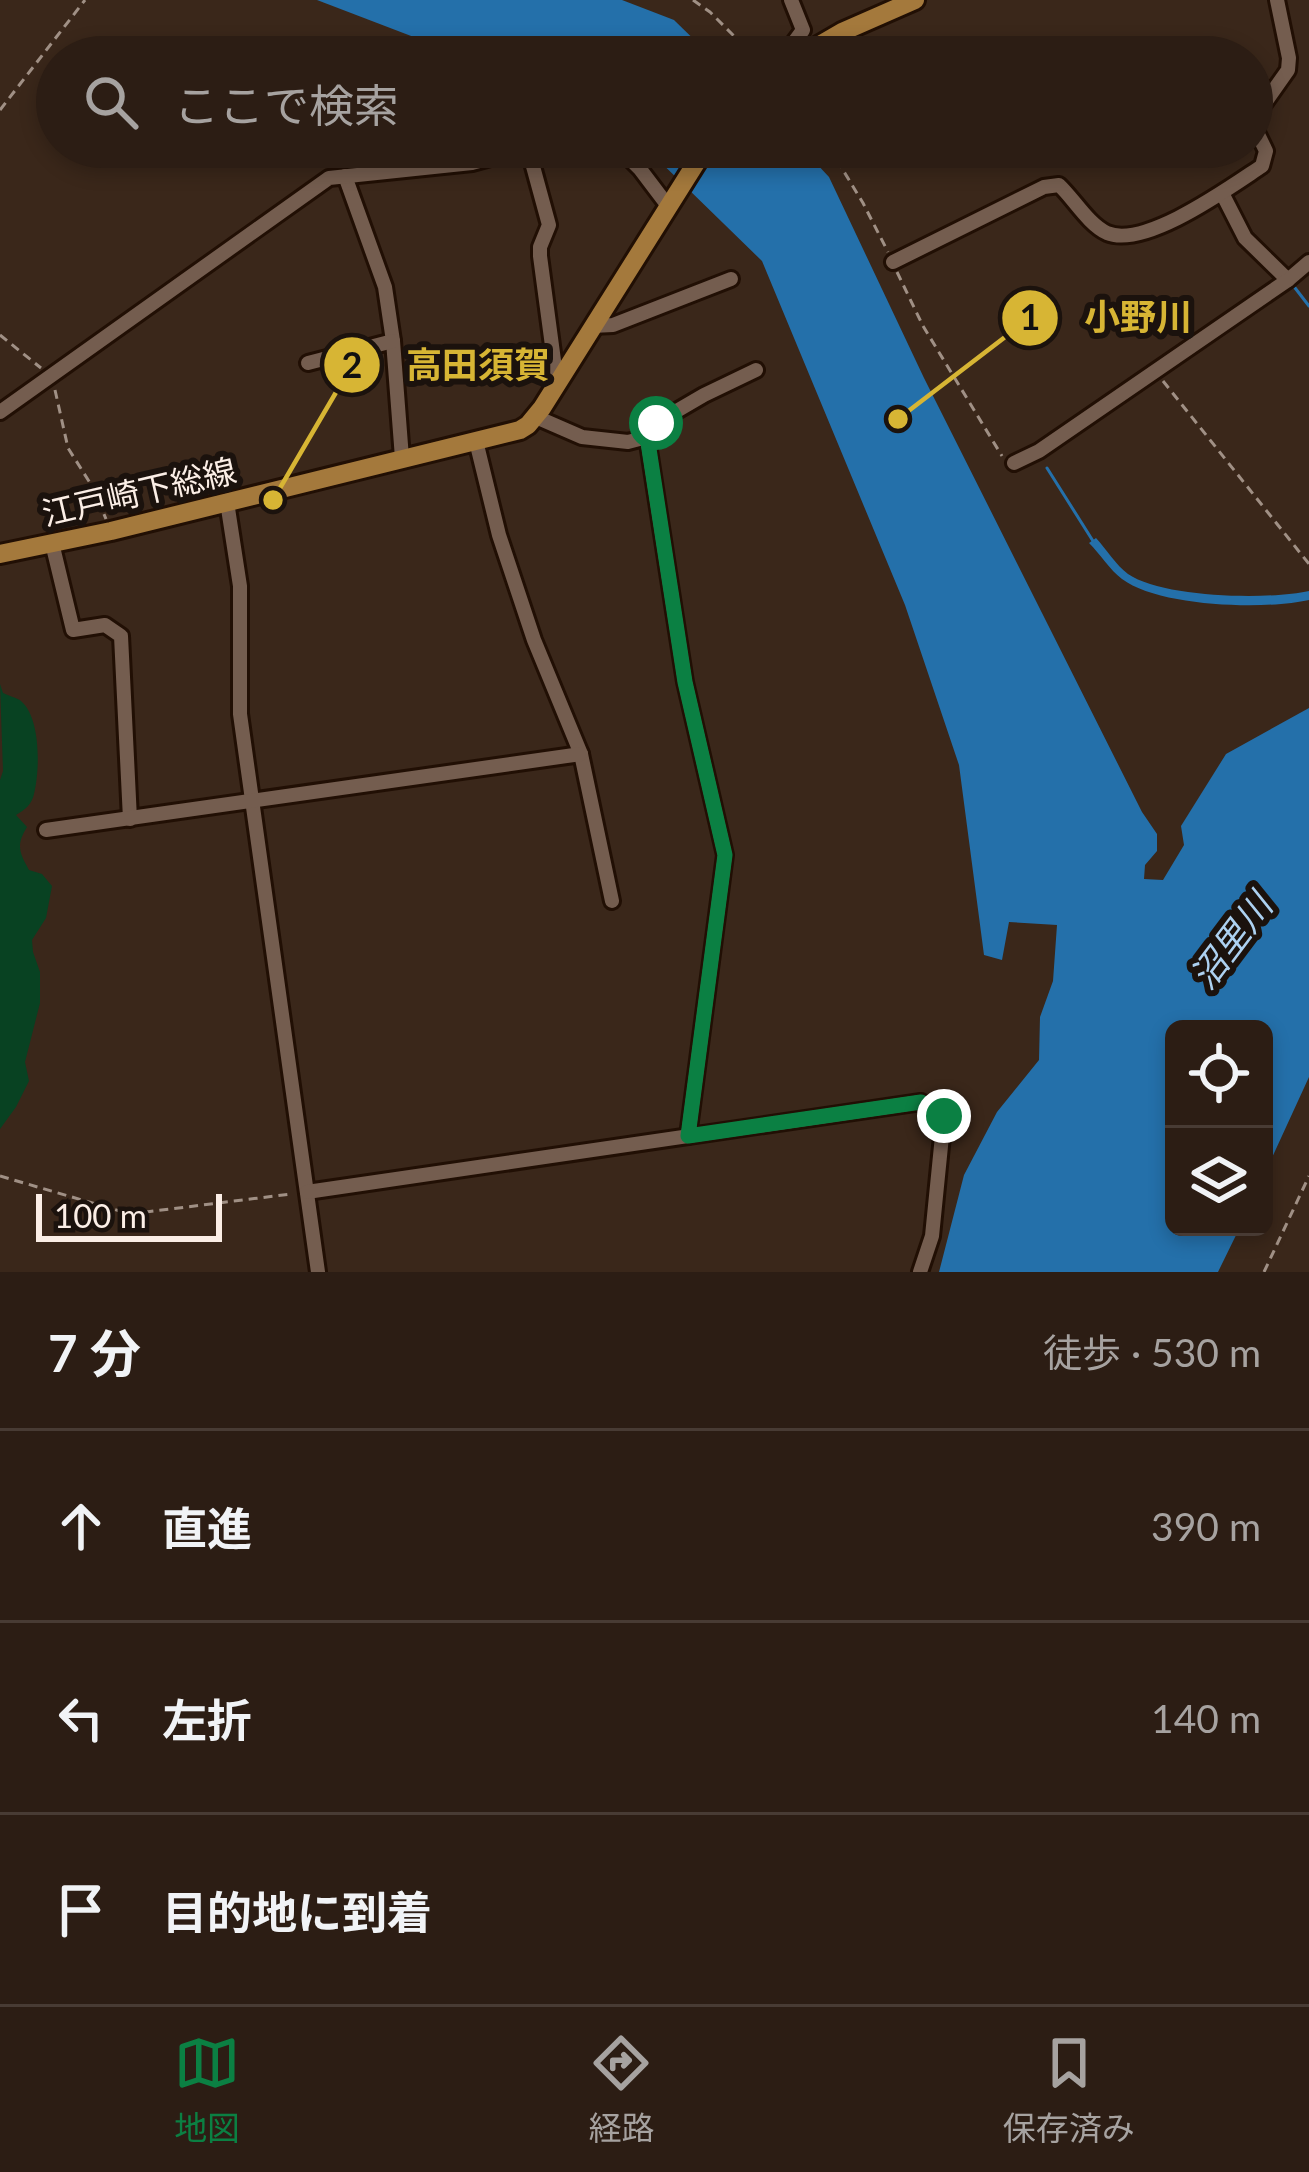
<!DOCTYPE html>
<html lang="ja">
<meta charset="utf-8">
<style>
:root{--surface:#2c1d14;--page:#382a22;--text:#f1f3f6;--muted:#a6a2a0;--line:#483b34;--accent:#0b8043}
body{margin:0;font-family:Lato,"Noto Sans JP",sans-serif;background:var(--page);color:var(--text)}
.controls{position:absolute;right:36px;bottom:36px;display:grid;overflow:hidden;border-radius:18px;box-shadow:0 6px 18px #0003}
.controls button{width:108px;height:108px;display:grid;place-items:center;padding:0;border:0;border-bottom:3px solid var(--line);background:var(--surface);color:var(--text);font:60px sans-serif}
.scale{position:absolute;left:36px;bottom:30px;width:186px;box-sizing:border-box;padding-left:12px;border:6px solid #fbeee6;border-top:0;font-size:33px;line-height:42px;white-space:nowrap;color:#fbeee6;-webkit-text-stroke:9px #1b120d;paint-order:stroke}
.stop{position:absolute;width:36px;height:36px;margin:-27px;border:9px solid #0b8043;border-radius:50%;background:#fff}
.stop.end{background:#0b8043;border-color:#fff;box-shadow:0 3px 12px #0008}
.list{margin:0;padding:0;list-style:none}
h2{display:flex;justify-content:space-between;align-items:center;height:156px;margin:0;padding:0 48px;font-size:51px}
h2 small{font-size:39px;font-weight:400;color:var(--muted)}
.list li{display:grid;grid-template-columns:78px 1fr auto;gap:36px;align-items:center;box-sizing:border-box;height:192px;padding:0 48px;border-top:3px solid var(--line)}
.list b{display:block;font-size:45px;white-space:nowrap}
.list em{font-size:39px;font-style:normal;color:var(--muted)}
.icon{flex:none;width:66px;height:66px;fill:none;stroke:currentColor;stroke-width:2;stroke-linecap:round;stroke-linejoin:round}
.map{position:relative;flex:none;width:1309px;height:1272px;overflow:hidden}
.search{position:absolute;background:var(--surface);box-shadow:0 6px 18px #0003;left:36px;right:36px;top:36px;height:132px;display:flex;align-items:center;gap:30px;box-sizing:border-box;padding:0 42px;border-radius:66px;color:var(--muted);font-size:45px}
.sheet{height:732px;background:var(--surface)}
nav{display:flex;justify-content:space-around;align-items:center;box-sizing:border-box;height:168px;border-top:3px solid var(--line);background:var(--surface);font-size:33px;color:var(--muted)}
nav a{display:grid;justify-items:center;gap:6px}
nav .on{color:var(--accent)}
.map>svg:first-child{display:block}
.green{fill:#084222}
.water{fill:#2470aa}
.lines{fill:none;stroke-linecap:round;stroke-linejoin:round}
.stream{stroke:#2470aa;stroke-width:3}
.minor-casing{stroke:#210f04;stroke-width:20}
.major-casing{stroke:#210f04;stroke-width:24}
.path{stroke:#a09085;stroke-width:3;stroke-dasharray:9 6;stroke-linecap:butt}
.minor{stroke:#745d4f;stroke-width:14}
.major{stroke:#a4793c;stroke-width:18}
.route{stroke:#0b8043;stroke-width:15}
.labels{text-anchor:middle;stroke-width:12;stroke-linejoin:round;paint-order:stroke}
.street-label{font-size:33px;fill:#fbeee6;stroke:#1b120d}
.water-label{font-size:36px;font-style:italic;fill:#add1f1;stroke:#1b120d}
.leader{fill:none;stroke:#d7b534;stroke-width:4.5}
.callout-dot{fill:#d7b534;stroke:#1b120d;stroke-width:4.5}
.mark-label{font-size:36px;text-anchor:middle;font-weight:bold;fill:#111}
.callout-label{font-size:36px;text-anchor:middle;font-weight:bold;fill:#d7b534;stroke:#1b120d;stroke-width:12;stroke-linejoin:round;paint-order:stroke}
</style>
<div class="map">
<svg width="1309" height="1272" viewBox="0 0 1309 1272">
<rect width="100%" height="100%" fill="#3a271a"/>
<!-- green -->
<path class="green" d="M0 684 3 693C5 694 19 699 21 701 41 718 40 770 34 794 32 804 25 810 16 815L27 827C16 845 19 852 29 870L42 874 52 886 46 918 32 940 33 952 40 972V1003L25 1062 29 1081 16 1107 0 1129V780L3 771Z"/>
<!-- water -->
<g class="water">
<polygon points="317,0 622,0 674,20 712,57 466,57"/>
<polygon points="645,147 801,147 829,177 924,378 1142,812 1157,834 1157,851 1145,865 1144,879 1163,880 1184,845 1181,826 1226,754 1309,708 1309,1077 1264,1175 1264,1029 1174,1029 1174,1227 1240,1227 1218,1272 939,1272 964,1175 997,1112 1039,1060 1040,1017 1053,981 1057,925 1009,922 1002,960 984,955 959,765 905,605 762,261"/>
<path d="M1096 538C1106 549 1116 565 1128 574 1163 598 1268 600 1309 591V600C1265 610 1159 607 1122 579 1110 570 1100 554 1089 543Z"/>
</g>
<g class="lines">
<!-- stream -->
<g class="stream">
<polyline points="1292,284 1309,306"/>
<polyline points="1047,468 1093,541"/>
</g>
<!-- minor casing -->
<g class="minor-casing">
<g id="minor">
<polyline points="778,57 792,45 803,30 791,0"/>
<polyline points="1252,121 1288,70 1289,58 1277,0"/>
<polyline points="618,147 640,169 668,206"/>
<polyline points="528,148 549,225 540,247 540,256 557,383"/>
<polyline points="345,176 385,287 393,341 402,458"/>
<polyline points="1222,193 1245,238 1288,280"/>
<path d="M893 262 1044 187 1059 185C1074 199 1088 224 1107 233 1145 249 1230 187 1262 166L1266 151 1252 122"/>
<polyline points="592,326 613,325 731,279"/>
<polyline points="308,363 393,341"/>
<polyline points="0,412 329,178 472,163 531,147"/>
<polyline points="536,417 582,437 628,442 647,437 656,423 704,395 756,370"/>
<polyline points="647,437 685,682 725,855 688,1136"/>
<polyline points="476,441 499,535 534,640 581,754 612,901"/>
<polyline points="1014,463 1039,451 1288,280 1309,262"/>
<polyline points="227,502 240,586 240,714 318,1272"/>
<polyline points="52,543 73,630 105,625 121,636 130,819"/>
<polyline points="46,830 581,754"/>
<polyline points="307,1192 921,1102 944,1116 932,1236 920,1272"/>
</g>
</g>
<!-- major casing -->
<g class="major-casing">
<g id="major">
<polyline points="799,57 842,32 915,0"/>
<polyline points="0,554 111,531 520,430 528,425 542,408 706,147"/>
</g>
</g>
<!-- path -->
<g class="path">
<polyline points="693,0 710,12 755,57"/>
<polyline points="0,110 85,0"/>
<polyline points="829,147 863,203 888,252"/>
<polyline points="897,272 923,326 1002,456"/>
<polyline points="0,335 41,368"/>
<polyline points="1163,381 1309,564"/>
<polyline points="55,390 68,448 92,486 106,519"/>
<polyline points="0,1176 130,1214 291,1194"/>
<polyline points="1264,1272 1309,1176"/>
</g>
<!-- minor -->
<use href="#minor" class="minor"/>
<!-- major -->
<use href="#major" class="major"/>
</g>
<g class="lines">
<!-- route -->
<polyline class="route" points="656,423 647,436 685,682 725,855 688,1136 921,1102 944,1116"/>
</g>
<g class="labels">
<!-- street labels -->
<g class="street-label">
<text transform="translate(139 492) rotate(-13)" y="12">江戸崎下総線</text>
</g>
<!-- water labels -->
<g class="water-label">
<text transform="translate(1231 941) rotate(-53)" y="13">沼里川</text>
</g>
</g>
<!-- callouts -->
<path class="leader" d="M898 419L1030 318M273 500L352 365"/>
<g class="callout-dot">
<circle cx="898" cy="419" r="12"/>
<circle cx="273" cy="500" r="12"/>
<circle cx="1030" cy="318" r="30"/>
<circle cx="352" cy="365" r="30"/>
</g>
<g class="mark-label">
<text x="1030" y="330">1</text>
<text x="352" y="378">2</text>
</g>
<g class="callout-label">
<text x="1138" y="330">小野川</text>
<text x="478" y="378">高田須賀</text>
</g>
</svg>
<div class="controls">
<button><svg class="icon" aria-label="locate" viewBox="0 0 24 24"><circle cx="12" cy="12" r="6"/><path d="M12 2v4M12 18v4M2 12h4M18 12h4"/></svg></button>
<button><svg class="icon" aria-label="layers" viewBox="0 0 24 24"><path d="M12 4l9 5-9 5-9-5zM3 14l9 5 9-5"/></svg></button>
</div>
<div class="scale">100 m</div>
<div class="stop" style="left:656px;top:423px"></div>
<div class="stop end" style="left:944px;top:1116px"></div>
<div class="search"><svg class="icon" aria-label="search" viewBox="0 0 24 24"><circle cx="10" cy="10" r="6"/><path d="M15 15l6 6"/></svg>ここで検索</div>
</div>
<section class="sheet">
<h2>7 分<small>徒歩 · 530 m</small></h2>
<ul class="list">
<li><svg class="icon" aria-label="ahead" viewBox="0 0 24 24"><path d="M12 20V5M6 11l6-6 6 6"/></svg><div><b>直進</b></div><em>390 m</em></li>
<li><svg class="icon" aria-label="left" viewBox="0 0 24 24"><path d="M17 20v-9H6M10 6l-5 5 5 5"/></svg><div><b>左折</b></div><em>140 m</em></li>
<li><svg class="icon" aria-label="arrive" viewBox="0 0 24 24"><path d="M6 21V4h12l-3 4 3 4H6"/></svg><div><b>目的地に到着</b></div></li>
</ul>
</section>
<nav>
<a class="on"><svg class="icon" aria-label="map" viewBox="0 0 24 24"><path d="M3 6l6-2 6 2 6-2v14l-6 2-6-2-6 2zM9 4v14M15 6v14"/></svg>地図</a>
<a><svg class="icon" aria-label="directions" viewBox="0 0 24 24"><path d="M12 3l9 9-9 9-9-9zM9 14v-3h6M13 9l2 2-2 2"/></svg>経路</a>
<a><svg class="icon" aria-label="saved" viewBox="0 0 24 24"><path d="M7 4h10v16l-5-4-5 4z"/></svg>保存済み</a>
</nav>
